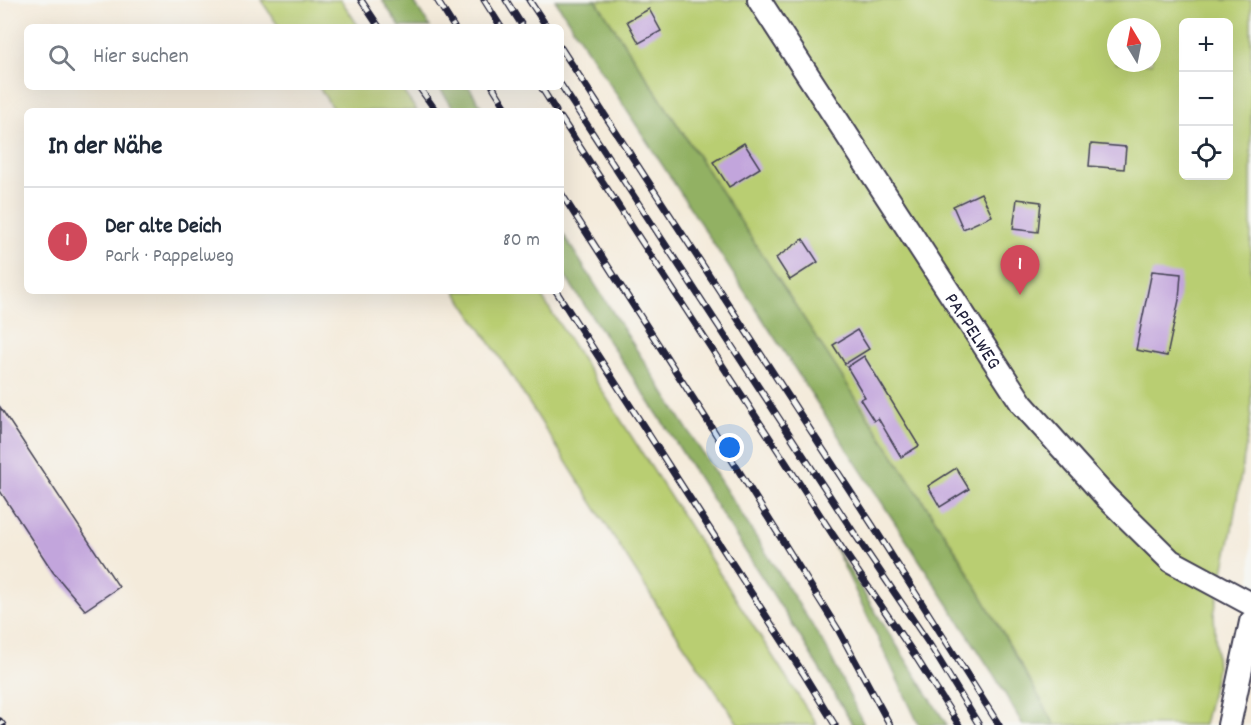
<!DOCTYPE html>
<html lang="de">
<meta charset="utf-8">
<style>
:root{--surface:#fff;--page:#f6f6f7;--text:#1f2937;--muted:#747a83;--line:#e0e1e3;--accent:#d1495b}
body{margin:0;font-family:Dekko,sans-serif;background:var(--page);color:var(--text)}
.controls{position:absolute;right:18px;top:18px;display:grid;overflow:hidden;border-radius:9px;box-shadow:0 6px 24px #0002}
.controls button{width:54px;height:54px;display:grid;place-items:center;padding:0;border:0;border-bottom:2px solid var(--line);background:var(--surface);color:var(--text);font:30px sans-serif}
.compass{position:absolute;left:1107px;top:18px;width:54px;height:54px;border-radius:50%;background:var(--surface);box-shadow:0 6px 24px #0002;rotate:350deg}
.you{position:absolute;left:730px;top:448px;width:21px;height:21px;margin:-15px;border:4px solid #fff;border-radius:50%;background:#1a73e8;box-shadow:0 0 0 9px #1a73e833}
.badge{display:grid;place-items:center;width:39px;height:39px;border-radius:50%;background:var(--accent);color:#fff;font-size:20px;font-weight:700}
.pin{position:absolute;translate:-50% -50px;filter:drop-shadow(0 2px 3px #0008)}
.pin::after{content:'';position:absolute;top:32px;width:21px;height:18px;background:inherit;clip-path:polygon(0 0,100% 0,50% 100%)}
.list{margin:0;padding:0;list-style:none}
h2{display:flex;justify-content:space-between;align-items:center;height:78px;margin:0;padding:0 24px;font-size:26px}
h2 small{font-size:20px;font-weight:400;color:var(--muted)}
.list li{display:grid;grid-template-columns:39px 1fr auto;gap:18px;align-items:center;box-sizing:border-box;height:108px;padding:0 24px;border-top:2px solid var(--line)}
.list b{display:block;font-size:22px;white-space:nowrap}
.list p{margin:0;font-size:20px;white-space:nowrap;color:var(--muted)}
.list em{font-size:20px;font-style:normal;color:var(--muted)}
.icon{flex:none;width:33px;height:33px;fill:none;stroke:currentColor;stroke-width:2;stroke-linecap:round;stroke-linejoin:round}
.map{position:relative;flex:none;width:1251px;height:725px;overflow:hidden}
.search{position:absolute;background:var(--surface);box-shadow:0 6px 24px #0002;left:24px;top:24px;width:540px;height:66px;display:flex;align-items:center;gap:15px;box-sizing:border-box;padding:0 21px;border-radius:9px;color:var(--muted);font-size:22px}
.panel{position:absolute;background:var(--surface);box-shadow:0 6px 24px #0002;left:24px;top:108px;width:540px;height:186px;border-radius:9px}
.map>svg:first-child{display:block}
.green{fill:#b9ce72;stroke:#6e7856;stroke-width:1.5;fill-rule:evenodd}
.forest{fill:#92b164;stroke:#5a6a50;stroke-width:1.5}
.building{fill:#c2a5dc}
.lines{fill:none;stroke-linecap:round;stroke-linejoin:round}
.street-casing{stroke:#424053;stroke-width:26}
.street{stroke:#fff;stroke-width:22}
.rail-casing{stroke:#22223b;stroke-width:7}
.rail{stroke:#f6f6f2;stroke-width:4.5;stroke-dasharray:14;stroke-linecap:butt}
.labels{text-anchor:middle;stroke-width:4.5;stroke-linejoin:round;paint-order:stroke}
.street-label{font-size:20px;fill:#22223b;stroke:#f6f6f2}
</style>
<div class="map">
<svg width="1251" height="725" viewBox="0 0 1251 725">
<rect width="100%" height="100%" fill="#f6f6f2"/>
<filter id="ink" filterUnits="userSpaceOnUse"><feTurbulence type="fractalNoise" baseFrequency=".0167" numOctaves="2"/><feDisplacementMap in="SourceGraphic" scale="12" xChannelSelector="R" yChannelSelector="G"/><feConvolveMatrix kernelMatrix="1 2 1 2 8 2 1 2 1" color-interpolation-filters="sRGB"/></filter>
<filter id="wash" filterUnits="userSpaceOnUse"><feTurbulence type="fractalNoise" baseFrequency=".008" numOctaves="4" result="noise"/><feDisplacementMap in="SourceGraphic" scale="24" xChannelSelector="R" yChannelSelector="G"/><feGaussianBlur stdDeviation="1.35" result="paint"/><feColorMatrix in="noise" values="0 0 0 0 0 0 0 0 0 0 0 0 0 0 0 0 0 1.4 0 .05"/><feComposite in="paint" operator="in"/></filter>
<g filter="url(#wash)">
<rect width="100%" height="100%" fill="#f4ebdb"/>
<!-- green -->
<g class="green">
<polygon points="261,0 341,0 359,27 279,27"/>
<path d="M596 0H1251V415L1232 529 1214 614 1217 669 1204 725H1055L957 553ZM1184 22H1228V176H1184ZM1116 27H1152V63H1116Z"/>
<polygon points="319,87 400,87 417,111 334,111"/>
<polygon points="455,291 538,291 817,725 739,725 662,613 503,362"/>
</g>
<!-- forest -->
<g class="forest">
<polygon points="382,0 413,0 430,27 400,27"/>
<polygon points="555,0 596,0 957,553 1055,725 1023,725 994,675"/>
<polygon points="439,87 469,87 484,111 455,111"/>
<polygon points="561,231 826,647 864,725 853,725 804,643 664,424 561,270"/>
<polygon points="834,546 947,725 919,725"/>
</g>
<g id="blocks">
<!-- building -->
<g class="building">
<polygon points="649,9 661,31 639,43 627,21"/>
<polygon points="744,143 760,168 729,187 713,162"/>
<polygon points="1091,144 1126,147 1124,169 1089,166"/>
<polygon points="981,193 992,216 963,229 953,206"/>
<polygon points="1017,199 1041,202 1038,232 1013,229"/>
<polygon points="803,239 818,262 790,280 776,258"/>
<polygon points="1152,271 1181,274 1179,300 1167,356 1136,350"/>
<polygon points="857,330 869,349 845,364 833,345"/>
<polygon points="864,356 919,446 901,457 878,418 874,421 860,399 865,397 847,367"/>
<polygon points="0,407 119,587 85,610 53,572 0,491"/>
<polygon points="956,468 969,489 940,507 928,486"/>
</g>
</g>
</g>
<g filter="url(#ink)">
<use href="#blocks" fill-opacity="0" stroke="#424053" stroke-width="1.5"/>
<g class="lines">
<!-- street casing -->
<g class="street-casing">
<g id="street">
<path id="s1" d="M759 0 1022 404 1106 497 1171 561 1251 604"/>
<polyline points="1229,725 1251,622"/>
</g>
</g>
<!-- street -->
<use href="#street" class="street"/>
<!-- rail casing -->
<g class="rail-casing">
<g id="rail">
<polyline points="361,0 379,27"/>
<polyline points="437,0 454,27"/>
<polyline points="484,0 501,27"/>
<polyline points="506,0 523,27"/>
<polyline points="529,0 547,27"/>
<polyline points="561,48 873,526 999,725"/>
<polyline points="561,85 854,533 930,645 979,725"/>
<polyline points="419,87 436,111"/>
<polyline points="493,87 508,111"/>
<polyline points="541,87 556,111"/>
<polyline points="561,118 833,535 914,654 959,725"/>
<polyline points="561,193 707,420 839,631 890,725"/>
<polyline points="556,291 803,673 835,725"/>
<polyline points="0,721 3,725"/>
</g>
</g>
<!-- rail -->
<use href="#rail" class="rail"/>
</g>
</g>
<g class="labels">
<!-- street labels -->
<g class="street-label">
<text dy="7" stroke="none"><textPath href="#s1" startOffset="394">PAPPELWEG</textPath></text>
</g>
</g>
</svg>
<div class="controls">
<button>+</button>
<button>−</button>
<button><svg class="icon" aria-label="locate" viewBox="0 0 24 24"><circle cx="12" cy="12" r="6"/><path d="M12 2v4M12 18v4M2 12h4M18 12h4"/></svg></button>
</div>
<svg class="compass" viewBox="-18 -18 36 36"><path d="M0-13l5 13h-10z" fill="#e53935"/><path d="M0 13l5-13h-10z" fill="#747a83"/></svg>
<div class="you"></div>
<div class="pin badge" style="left:1020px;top:295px">1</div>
<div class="search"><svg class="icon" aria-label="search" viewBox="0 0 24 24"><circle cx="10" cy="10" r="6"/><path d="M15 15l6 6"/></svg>Hier suchen</div>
<section class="panel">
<h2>In der Nähe<small></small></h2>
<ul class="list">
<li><span class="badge">1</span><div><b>Der alte Deich</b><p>Park · Pappelweg</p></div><em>80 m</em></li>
</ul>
</section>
</div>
